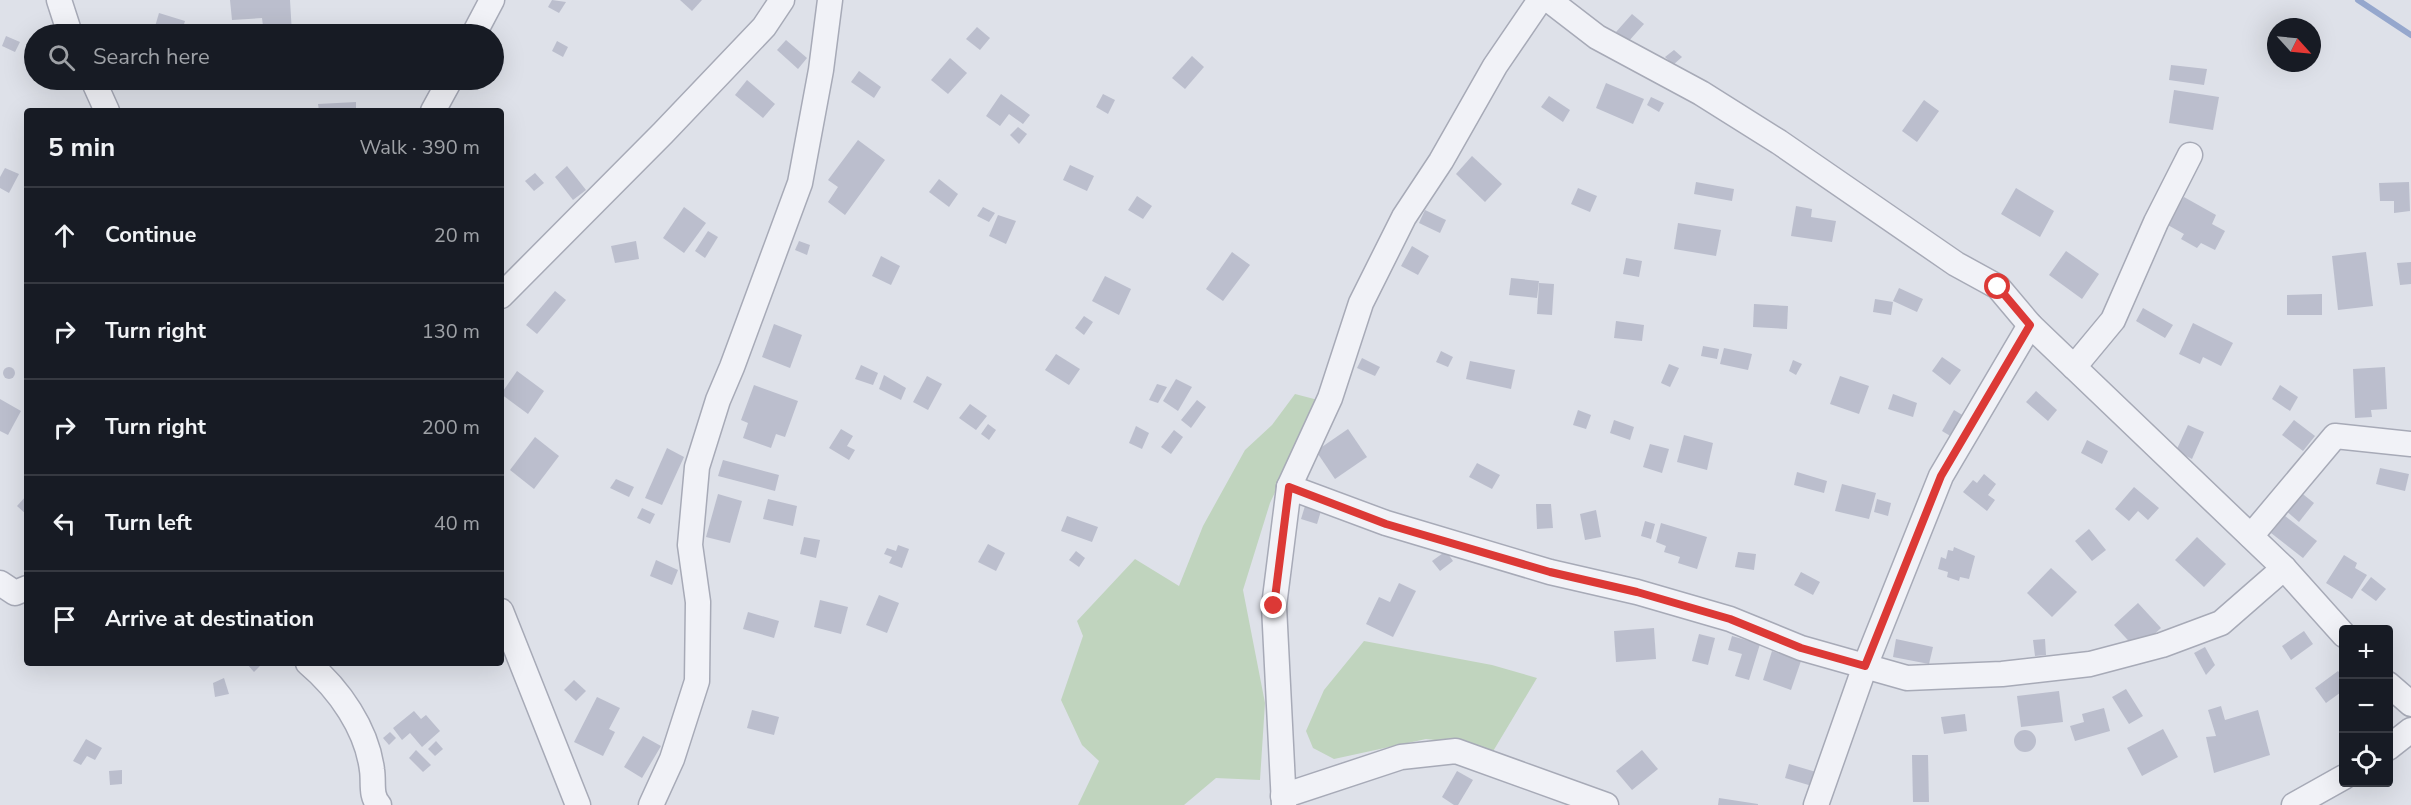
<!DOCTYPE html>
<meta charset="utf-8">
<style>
:root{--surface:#171b24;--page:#242831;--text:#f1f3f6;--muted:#9ea1a6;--line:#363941}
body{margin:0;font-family:"Nunito Sans",sans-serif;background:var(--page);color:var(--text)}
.controls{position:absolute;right:18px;bottom:18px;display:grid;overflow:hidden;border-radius:6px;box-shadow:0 6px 24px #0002}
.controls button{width:54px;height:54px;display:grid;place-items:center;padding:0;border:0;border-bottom:2px solid var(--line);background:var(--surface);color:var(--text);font:30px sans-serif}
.compass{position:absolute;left:2267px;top:18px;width:54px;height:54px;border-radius:50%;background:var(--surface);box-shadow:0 6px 24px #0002;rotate:117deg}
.stop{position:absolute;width:18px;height:18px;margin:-14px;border:4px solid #dc3936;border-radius:50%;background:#fff}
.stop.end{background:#dc3936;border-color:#fff;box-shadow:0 2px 6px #0008}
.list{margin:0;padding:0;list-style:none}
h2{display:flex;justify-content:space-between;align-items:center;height:78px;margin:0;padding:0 24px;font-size:26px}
h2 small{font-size:20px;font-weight:400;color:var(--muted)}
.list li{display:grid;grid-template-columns:39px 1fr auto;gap:18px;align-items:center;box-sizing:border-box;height:96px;padding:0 24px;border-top:2px solid var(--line)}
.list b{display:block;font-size:22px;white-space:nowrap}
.list em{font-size:20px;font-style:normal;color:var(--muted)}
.icon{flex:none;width:33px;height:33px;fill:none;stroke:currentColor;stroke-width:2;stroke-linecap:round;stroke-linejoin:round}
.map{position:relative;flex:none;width:2411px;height:805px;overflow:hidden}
.search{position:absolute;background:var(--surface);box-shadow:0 6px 24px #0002;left:24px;top:24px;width:480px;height:66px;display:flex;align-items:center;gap:15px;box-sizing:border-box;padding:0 21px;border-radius:33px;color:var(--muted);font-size:22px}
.panel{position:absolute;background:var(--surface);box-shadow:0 6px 24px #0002;left:24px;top:108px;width:480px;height:558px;border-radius:6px}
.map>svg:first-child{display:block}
.green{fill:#c0d4be}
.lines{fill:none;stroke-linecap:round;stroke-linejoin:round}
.stream{stroke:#95a7cd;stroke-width:6}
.building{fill:#bbbecd}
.minor-casing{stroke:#a7aab7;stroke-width:27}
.minor{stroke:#f1f2f7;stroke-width:24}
.route{stroke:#dc3936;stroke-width:8}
</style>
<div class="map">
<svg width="2411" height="805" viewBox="0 0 2411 805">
<rect width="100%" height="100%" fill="#dee1e9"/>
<!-- green -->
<g class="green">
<polygon points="1295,394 1318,400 1270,503 1243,590 1265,703 1260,780 1216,778 1184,805 1078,805 1099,761 1082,745 1061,700 1083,636 1077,621 1135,559 1179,586 1203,526 1245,450 1272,425"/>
<polygon points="1364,641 1492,665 1537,678 1492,753 1454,742 1426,739 1334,759 1313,748 1306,731 1324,690"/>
</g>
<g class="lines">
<!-- stream -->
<polyline class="stream" points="2358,0 2411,35"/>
</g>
<!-- building -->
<g class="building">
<polygon points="230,0 290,0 292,34 264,34 262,18 232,20"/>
<polygon points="552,0 566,2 559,13 548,7"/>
<polygon points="680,0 702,0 692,11"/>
<polygon points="159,13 185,21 181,34 154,30"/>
<polygon points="1632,14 1644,24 1628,42 1616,32"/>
<polygon points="977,27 990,38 980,50 966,39"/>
<polygon points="6,36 20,42 15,52 2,46"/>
<polygon points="786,40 807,58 798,69 777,50"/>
<polygon points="557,41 568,47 563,57 552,51"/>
<polygon points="1674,50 1682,57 1673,65 1665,57"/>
<polygon points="1192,56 1204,67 1185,89 1172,78"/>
<polygon points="950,58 967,73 948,94 931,80"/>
<polygon points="2171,65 2207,69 2204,85 2169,80"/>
<polygon points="859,71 881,87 874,98 851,82"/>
<polygon points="747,80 775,104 763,118 735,95"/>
<polygon points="1606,83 1644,99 1633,124 1596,108"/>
<polygon points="2174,90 2219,97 2213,130 2169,123"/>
<polygon points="1001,94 1030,115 1023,124 1009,114 1000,126 986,116"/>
<polygon points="1103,94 1115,100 1108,114 1096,107"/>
<polygon points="1549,96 1570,110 1563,122 1541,107"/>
<polygon points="1651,97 1664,103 1659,112 1647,105"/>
<polygon points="1924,100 1939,111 1917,142 1902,131"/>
<polygon points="356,102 356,111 319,111 318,104"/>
<polygon points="1018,127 1027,134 1019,144 1010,135"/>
<polygon points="858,140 885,160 845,215 828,202 838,187 828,180"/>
<polygon points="1472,156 1502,184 1485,202 1456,174"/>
<polygon points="1070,165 1094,176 1087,191 1063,180"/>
<polygon points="567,166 586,190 573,200 555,177"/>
<polygon points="5,168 19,174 9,193 0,188 0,177"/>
<polygon points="535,173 544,183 534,191 525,181"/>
<polygon points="939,179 958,194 949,207 929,192"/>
<polygon points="1696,182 1734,189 1732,201 1694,194"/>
<polygon points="2409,182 2410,211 2394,213 2394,201 2380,201 2379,183"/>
<polygon points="1578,188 1597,196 1590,212 1571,204"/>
<polygon points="2016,188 2054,211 2040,237 2001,214"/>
<polygon points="1137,196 1152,206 1143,219 1128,210"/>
<polygon points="2184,197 2216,215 2212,224 2225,231 2215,250 2201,243 2197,248 2181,239 2184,234 2166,224"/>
<polygon points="1796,206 1812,209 1811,217 1836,221 1832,242 1791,236"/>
<polygon points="684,207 706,223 684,253 663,238"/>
<polygon points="983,207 995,213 989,222 977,216"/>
<polygon points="1425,210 1446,220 1440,233 1419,223"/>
<polygon points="998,215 1016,221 1006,244 989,236"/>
<polygon points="1678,223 1721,230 1716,256 1674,249"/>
<polygon points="708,231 718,237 705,258 695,251"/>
<polygon points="636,241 639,259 615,263 611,246"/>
<polygon points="799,241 810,245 807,255 795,250"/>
<polygon points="1412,246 1429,256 1418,275 1401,266"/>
<polygon points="2066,251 2099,274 2082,299 2049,275"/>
<polygon points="1232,252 1250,265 1223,301 1206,289"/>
<polygon points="2366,252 2373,306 2338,310 2332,256"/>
<polygon points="881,256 900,266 891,285 872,276"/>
<polygon points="1626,258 1642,261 1639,277 1623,274"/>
<polygon points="2411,262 2411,284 2400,285 2397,263"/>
<polygon points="1105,276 1131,289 1119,315 1092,301"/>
<polygon points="1511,278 1539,281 1537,298 1509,295"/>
<polygon points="1539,283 1554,284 1552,315 1537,314"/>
<polygon points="1899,288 1923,299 1917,312 1893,301"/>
<polygon points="555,291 566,300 537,334 526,325"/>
<polygon points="2322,294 2322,315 2287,315 2287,295"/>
<polygon points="1875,299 1893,302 1891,315 1873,312"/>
<polygon points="1754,304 1788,306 1787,329 1753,327"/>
<polygon points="2143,308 2173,325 2165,338 2136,321"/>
<polygon points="1084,316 1093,322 1084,335 1075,328"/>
<polygon points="1616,321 1644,325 1642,341 1614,338"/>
<polygon points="2193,323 2233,343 2221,366 2203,357 2200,364 2179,354"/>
<polygon points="774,324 802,335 790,368 762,357"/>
<polygon points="1703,346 1719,349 1717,359 1701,356"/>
<polygon points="1724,348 1752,354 1748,370 1720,364"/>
<polygon points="1441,351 1453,357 1448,367 1436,362"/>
<polygon points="1056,354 1080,369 1069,385 1045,370"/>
<polygon points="1942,357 1961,370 1950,385 1932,371"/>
<polygon points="1362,358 1380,367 1375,376 1357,368"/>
<polygon points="1793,360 1802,364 1796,375 1789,371"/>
<polygon points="1470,361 1515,370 1511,389 1466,379"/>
<polygon points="1669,364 1679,368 1670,387 1661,383"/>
<polygon points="861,365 878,373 873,385 855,379"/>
<circle cx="9" cy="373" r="6"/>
<polygon points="2385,367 2387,409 2371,410 2372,417 2355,418 2353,369"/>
<polygon points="517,371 544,391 528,414 501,394"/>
<polygon points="884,375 906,388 901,400 879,389"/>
<polygon points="927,376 942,384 928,410 913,402"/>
<polygon points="1840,376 1869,386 1859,414 1830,404"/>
<polygon points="1176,379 1192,387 1178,411 1163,401"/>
<polygon points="1157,384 1167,387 1158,403 1149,400"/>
<polygon points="754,385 798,401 785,437 776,434 771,448 743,438 748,423 741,420"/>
<polygon points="2280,385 2298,397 2290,411 2272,399"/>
<polygon points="2036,391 2057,410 2048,421 2026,402"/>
<polygon points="1893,394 1917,403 1913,417 1888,409"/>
<polygon points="0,399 21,411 8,435 0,431"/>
<polygon points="1197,400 1206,407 1191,428 1181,420"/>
<polygon points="970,404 987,416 976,430 959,418"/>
<polygon points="1578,410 1591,415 1586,429 1573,425"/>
<polygon points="1954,410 1969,419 1957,440 1942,431"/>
<polygon points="1614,420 1634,427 1630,440 1610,433"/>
<polygon points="2294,420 2315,436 2303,451 2282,435"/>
<polygon points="988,424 996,430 989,440 981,434"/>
<polygon points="2188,425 2204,432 2192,459 2176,451"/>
<polygon points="1136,426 1149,433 1142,449 1129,443"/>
<polygon points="841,429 853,436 847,446 855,450 849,460 829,448"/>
<polygon points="1348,429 1367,457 1335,479 1316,451"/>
<polygon points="1174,430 1183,437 1171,454 1161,447"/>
<polygon points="1684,435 1713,443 1707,470 1677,462"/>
<polygon points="535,437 559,456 534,489 510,470"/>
<polygon points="2087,440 2108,451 2102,464 2081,453"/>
<polygon points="1650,444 1669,449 1662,473 1643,467"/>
<polygon points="667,448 684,457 662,505 645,498"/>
<polygon points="723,460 779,475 775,491 718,476"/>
<polygon points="1477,463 1500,475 1492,489 1469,477"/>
<polygon points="2380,468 2409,474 2405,491 2376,484"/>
<polygon points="1797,472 1827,481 1824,493 1794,485"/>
<polygon points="1984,474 1996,484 1988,495 1995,500 1987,511 1963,492 1973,480 1977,483"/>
<polygon points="616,479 634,487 629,497 610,488"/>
<polygon points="1842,484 1876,493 1869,519 1835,511"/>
<polygon points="2134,487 2159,508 2148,520 2138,511 2129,521 2115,509"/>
<polygon points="2299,491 2314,503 2299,522 2284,509"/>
<polygon points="718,494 742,501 730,543 706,537"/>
<polygon points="27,495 27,515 17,506"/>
<polygon points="768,499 797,506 793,526 763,519"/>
<polygon points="1877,499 1891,503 1888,516 1874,512"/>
<polygon points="1536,504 1551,504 1553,528 1537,529"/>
<polygon points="1305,506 1321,511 1317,524 1301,519"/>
<polygon points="642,508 655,514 650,524 637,518"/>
<polygon points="1596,510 1601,537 1585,540 1580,514"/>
<polygon points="1067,516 1098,527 1092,542 1061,531"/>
<polygon points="2285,516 2317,541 2303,558 2271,533"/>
<polygon points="1645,521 1655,524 1651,539 1641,536"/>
<polygon points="1661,523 1707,537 1697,569 1678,563 1680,557 1664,552 1666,546 1656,542"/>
<polygon points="2089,529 2106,550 2092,561 2075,541"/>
<polygon points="804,537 820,540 816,558 800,554"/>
<polygon points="2197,537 2226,564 2204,587 2175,560"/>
<polygon points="988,544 1005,553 996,571 978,562"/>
<polygon points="898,545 909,549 902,568 889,563 892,557 884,554 887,548 896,551"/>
<polygon points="1954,547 1975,556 1969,579 1960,577 1959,581 1947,577 1948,572 1938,569 1941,557 1946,559 1948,550 1953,551"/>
<polygon points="1076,551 1085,558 1079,567 1069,560"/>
<polygon points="1446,551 1453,561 1440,571 1432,561"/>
<polygon points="1738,552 1756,554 1754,570 1735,567"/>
<polygon points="2344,555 2357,563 2355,568 2367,575 2352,599 2326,583"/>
<polygon points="656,560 678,570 672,585 650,576"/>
<polygon points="2051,568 2077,592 2052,617 2027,593"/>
<polygon points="1801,572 1820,582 1813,595 1794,585"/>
<polygon points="2371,577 2386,589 2376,601 2361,590"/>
<polygon points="1399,583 1416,591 1393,637 1366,624 1379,597 1390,602"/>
<polygon points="879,595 899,603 887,633 866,625"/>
<polygon points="820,600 848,607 841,634 814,627"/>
<polygon points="2138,603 2161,628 2137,650 2114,625"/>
<polygon points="748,612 779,621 774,638 743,629"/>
<polygon points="1654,628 1656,659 1616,662 1614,631"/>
<polygon points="2304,631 2313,644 2291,660 2282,646"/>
<polygon points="1699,634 1715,638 1708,665 1692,661"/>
<polygon points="1732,636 1760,644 1749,680 1735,676 1742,654 1728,650"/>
<polygon points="1896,639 1933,647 1929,664 1893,657"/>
<polygon points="2045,639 2046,655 2035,656 2033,640"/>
<polygon points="2205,647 2215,665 2206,675 2194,653"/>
<polygon points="1772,651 1801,661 1791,690 1763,680"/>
<polygon points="246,663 263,663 254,672"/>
<polygon points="2338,671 2344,678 2344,690 2326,703 2315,688"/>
<polygon points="224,678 229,694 215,697 213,683"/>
<polygon points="574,680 586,691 576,701 564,690"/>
<polygon points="2126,689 2143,716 2129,724 2112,697"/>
<polygon points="2059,691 2063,722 2021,727 2017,696"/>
<polygon points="597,697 620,708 609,729 615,732 603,756 574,742"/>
<polygon points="2221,706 2225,720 2258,710 2270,755 2214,773 2206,737 2216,736 2208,710"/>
<polygon points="2104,708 2110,731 2075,741 2070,726 2084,722 2082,714"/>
<polygon points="752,710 779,717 774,735 747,728"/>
<polygon points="414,711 421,719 426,715 440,731 422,747 410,733 402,740 393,728"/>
<polygon points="1965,714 1967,731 1944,734 1941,717"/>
<polygon points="2163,729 2178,757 2142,776 2127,748"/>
<circle cx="2025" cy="741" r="11"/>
<polygon points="390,732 396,738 389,745 383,738"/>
<polygon points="643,736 661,746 642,778 624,767"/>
<polygon points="86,739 102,748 95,760 87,756 81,765 73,761"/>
<polygon points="436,741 443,749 435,756 428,749"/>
<polygon points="416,750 431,765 423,772 409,758"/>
<polygon points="1642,750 1658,769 1632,790 1616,771"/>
<polygon points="1912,755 1928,755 1929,802 1913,802"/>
<polygon points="1789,764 1816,772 1812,786 1785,778"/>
<polygon points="122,770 122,784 110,785 109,771"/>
<polygon points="1457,771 1473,780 1458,805 1454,805 1442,797"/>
<polygon points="1719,798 1758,804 1758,805 1718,805"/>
</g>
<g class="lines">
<!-- minor casing -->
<g class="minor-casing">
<g id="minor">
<polyline points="59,0 70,34"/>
<polyline points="1549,0 1597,37 1701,93 1779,142 1956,264 1998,287 2030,325 2284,568 2344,635"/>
<polyline points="474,34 492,0"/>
<polyline points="93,80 107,111"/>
<polyline points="433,111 450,80"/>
<polyline points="501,296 663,133 764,27 782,0"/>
<polyline points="2074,367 2113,320 2156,222 2190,155"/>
<polyline points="1289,487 1386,523 1550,572 1637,592 1730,619 1801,648 1907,678 2002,674 2090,664 2162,645 2221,623 2284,568"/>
<polyline points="2251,536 2335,436 2411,444"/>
<polyline points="0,583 15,593 27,588"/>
<polyline points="501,611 578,805"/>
<path d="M308 663C339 689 367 729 372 770 374 783 370 795 379 805"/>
<polyline points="2388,684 2411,704"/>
<polyline points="2388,748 2411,730"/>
<polyline points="1283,796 1401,757 1456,751 1606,805"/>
<polyline points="651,805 672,759 697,681 698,602 690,545 697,467 718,400 732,367 800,183 821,70 830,0"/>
<polyline points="1284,805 1274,606 1289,487 1330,398 1361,303 1404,217 1441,161 1495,66 1540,0"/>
<polyline points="1816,805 1865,666 1941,476 2030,325"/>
<polyline points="2294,805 2344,777"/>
</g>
</g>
<!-- minor -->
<use href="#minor" class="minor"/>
</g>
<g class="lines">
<!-- route -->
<polyline class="route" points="1274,606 1289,487 1386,524 1550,572 1637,592 1730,619 1801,648 1865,666 1941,476 2030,325 1998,287"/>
</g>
</svg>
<div class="controls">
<button>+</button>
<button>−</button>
<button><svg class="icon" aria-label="locate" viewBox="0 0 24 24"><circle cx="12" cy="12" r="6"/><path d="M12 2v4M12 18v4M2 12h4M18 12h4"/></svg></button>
</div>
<svg class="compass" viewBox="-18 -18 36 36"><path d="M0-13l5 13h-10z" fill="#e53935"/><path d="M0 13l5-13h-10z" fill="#9ea1a6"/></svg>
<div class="stop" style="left:1998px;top:287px"></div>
<div class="stop end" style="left:1274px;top:606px"></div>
<div class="search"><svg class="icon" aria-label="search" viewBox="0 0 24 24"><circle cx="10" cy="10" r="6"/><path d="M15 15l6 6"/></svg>Search here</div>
<section class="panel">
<h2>5 min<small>Walk · 390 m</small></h2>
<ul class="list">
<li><svg class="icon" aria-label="ahead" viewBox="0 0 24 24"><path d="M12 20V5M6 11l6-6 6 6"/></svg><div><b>Continue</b></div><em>20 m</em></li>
<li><svg class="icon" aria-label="right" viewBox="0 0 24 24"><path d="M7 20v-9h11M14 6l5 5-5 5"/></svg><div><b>Turn right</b></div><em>130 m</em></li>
<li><svg class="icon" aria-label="right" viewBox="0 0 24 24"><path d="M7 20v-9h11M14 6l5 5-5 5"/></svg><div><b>Turn right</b></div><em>200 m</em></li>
<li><svg class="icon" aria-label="left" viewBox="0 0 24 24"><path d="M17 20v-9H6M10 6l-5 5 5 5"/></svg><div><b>Turn left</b></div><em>40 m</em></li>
<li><svg class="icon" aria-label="arrive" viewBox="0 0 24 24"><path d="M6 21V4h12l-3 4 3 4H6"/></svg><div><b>Arrive at destination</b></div></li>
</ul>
</section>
</div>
